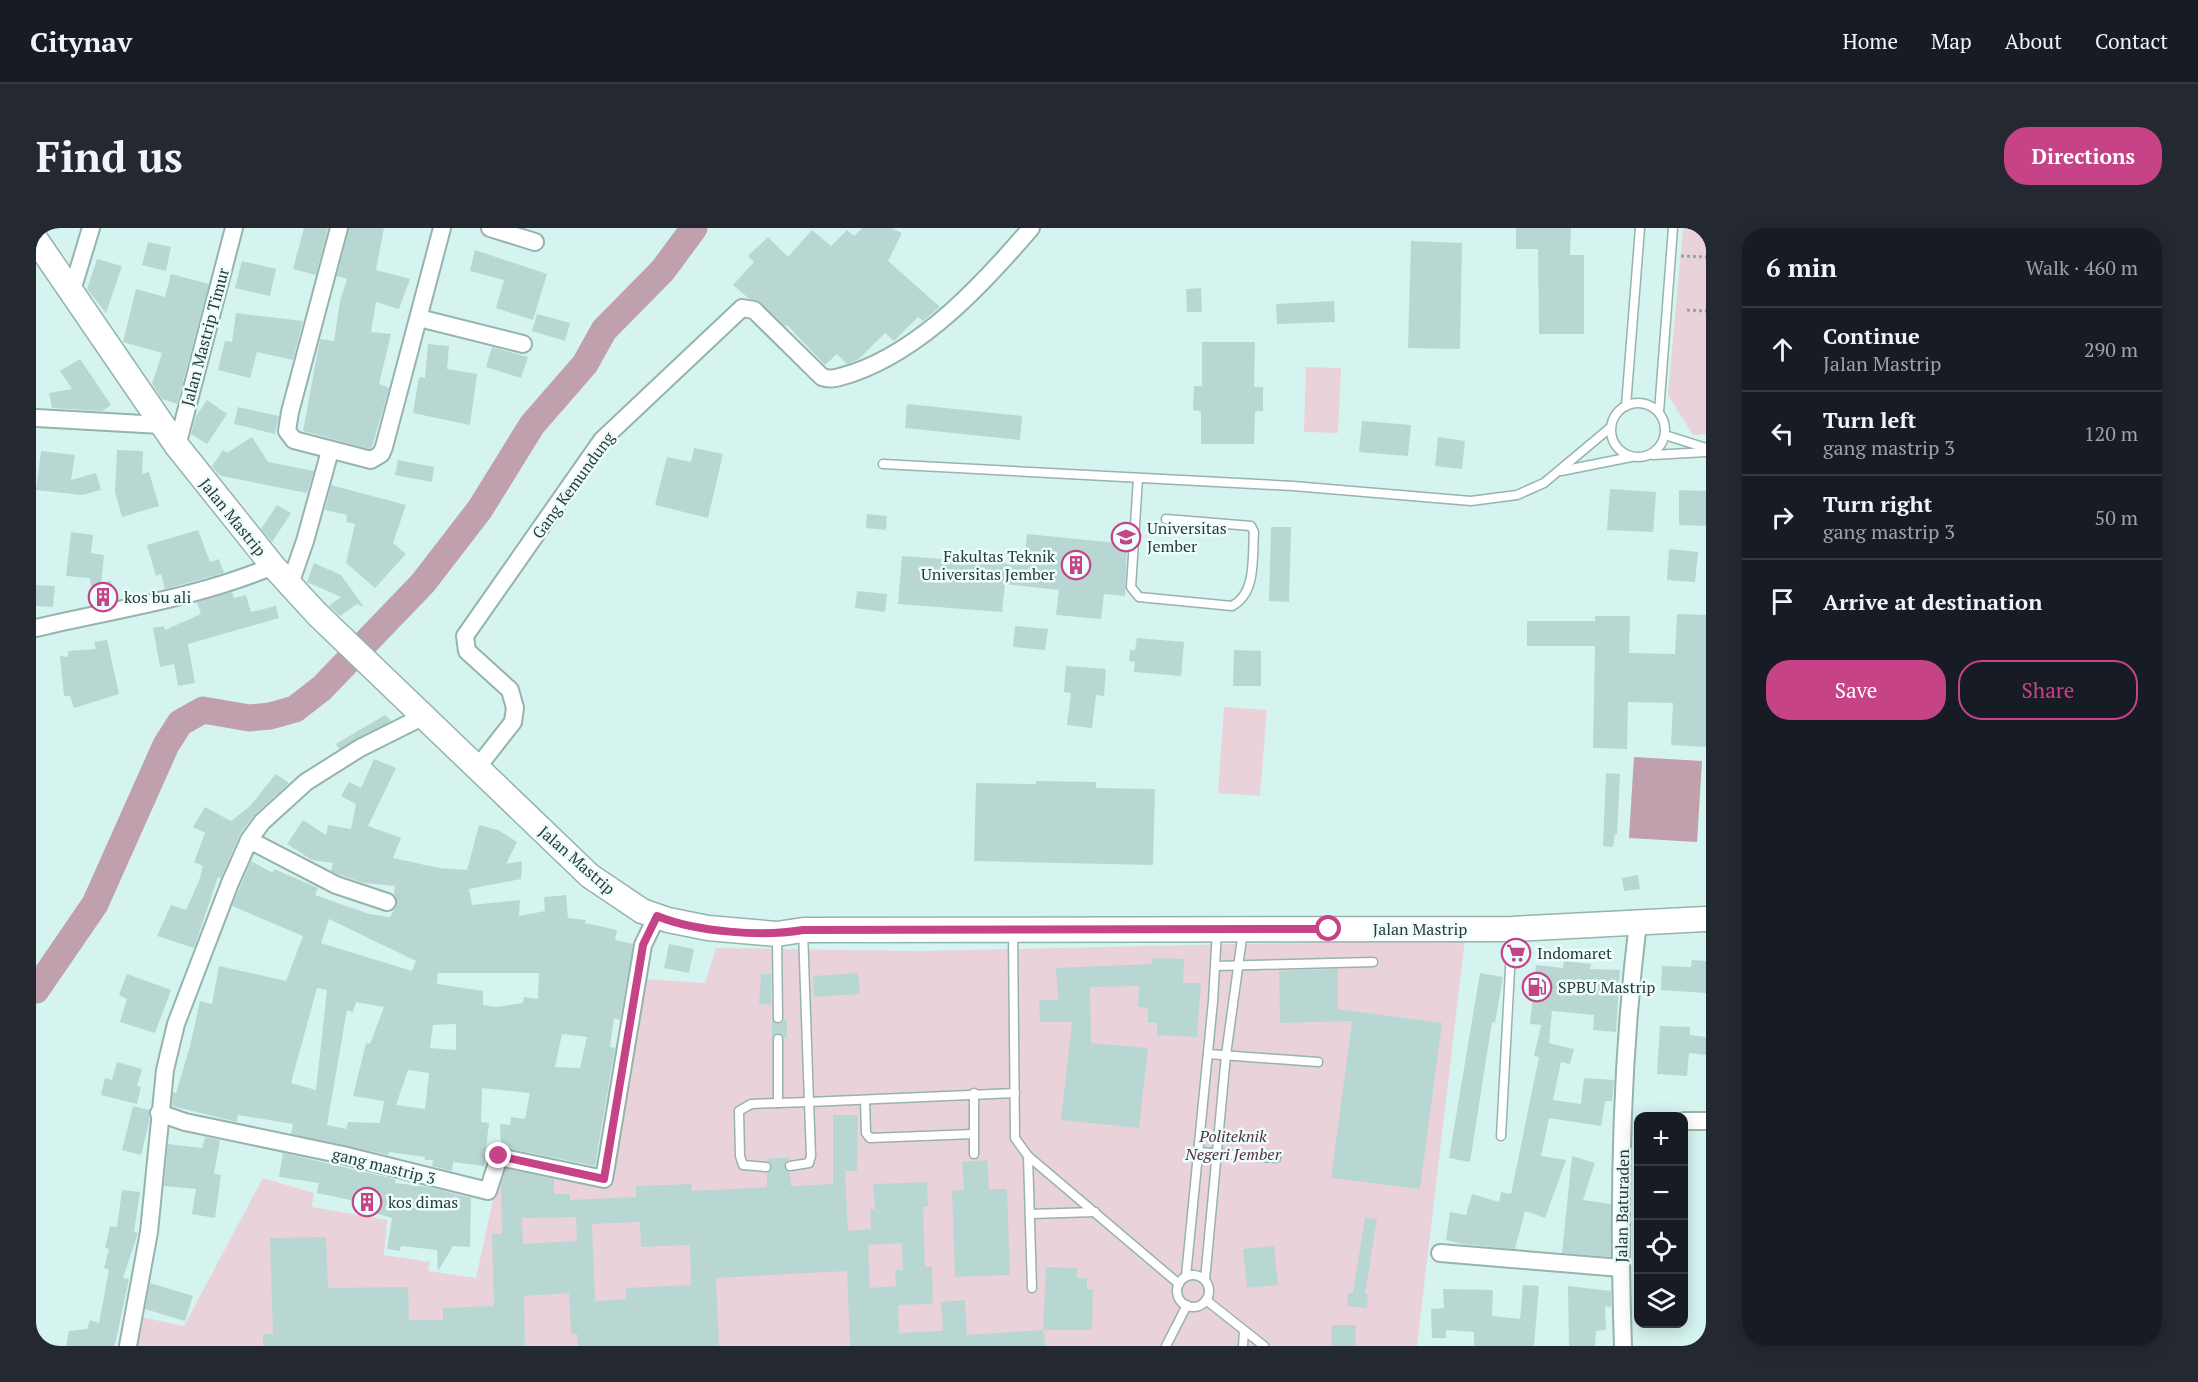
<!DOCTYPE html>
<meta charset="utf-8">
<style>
:root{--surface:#171b24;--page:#242831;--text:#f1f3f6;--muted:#9ea1a6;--line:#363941;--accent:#c74388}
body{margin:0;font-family:"PT Serif",serif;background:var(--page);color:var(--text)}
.controls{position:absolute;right:18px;bottom:18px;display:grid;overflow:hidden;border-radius:12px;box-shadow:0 3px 15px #0003}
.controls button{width:54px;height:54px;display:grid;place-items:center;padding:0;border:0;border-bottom:2px solid var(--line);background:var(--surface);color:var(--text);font:30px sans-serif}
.stop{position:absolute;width:18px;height:18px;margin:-14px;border:4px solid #c74388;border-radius:50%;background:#fff}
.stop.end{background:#c74388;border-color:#fff;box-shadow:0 2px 6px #0008}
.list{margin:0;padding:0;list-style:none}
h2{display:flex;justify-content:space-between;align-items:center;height:78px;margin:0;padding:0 24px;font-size:26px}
h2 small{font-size:20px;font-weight:400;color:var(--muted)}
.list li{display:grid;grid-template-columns:39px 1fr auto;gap:18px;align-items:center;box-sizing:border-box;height:84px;padding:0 24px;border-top:2px solid var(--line)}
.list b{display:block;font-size:22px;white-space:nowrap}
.list p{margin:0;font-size:20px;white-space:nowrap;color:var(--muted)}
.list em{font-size:20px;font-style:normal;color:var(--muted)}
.actions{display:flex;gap:12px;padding:18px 24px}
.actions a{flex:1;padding:14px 0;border:2px solid var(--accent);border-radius:24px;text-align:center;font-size:21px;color:var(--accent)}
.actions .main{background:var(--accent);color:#fff}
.icon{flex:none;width:33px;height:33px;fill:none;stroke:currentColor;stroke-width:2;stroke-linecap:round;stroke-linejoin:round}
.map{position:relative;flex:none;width:1670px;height:1118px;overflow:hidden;border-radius:24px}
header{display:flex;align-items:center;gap:36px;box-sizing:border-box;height:84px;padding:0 30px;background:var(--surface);border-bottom:2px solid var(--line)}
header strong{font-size:28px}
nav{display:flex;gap:33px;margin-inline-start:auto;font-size:21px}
.intro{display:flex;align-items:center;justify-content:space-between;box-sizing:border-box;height:144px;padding:0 36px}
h1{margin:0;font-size:42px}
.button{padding:15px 27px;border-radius:24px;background:var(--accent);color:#fff;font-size:21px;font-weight:700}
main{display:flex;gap:36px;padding:0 36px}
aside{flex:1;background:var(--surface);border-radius:24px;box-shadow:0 3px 15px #0003}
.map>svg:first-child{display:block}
.green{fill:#ead2db}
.water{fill:#c0a0ad}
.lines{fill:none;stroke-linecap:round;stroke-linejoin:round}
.river{stroke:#c0a0ad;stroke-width:27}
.building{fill:#b9d7d2;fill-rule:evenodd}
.service-casing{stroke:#96b3ae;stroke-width:11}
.minor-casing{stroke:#96b3ae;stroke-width:20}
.secondary-casing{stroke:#96b3ae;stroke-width:27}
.path{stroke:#90a7a3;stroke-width:3;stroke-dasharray:3 3;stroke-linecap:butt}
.service{stroke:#fff;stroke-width:8}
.minor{stroke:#fff;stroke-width:16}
.secondary{stroke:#fff;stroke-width:24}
.route{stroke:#c74388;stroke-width:8}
.labels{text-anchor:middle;stroke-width:5;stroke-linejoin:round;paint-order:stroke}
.street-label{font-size:16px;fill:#2d3937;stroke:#ecfefc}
.poi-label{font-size:16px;fill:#2d3937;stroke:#ecfefc;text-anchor:start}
.park-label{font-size:16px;font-style:italic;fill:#5a2e42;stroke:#ecfefc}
</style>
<header>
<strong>Citynav</strong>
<nav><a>Home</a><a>Map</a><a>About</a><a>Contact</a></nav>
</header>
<div class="intro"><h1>Find us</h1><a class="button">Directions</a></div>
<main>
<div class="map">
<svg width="1670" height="1118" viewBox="0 0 1670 1118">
<rect width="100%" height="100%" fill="#d5f4ef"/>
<!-- green -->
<g class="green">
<polygon points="1647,0 1670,0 1670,206 1657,207 1632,167"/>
<polygon points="1270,139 1305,140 1302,205 1268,204"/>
<polygon points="1188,479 1231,482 1224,568 1182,565"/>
<polygon points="1429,711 1381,1118 98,1118 105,1089 148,1098 227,950 278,965 276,979 351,992 348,1027 394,1034 392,1043 440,1050 466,930 571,954 607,751 669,755 680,720 885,723"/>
</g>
<!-- water -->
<polygon class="water" points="1598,529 1666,533 1661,614 1593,610"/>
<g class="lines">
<!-- river -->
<polyline class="river" points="0,762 59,676 130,517 144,495 167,482 213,490 234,488 259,481 286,460 387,355 444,281 496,197 549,136 568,102 627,42 658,0"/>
</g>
<!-- building -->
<g class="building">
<polygon points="268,0 292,0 280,47 257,41"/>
<polygon points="313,0 348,0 340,42 374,51 363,81 340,74 335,104 355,106 343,156 353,160 336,219 333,221 267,203 284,111 298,113 304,73 311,51 301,48"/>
<polygon points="826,0 855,0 866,5 852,33 904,79 887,93 882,89 858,113 849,105 823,131 811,136 801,126 789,137 751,97 749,98 725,75 712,70 697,57 718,34 712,28 732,9 752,29 776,2 795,18 811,2 818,8"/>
<polygon points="1480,0 1535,0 1534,27 1548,27 1548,106 1503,106 1502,21 1480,21"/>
<polygon points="1375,13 1426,15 1424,121 1372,120"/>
<polygon points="112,14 135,19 130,43 106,37"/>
<polygon points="439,22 511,46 497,92 460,80 468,52 434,43"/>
<polygon points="61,31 86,38 70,85 51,61"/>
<polygon points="206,33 240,41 234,68 199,60"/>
<polygon points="135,46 173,56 141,176 126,171 116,156 126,125 87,114 100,61 129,69"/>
<polygon points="1165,60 1166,84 1151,84 1150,61"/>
<polygon points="1298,73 1299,94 1241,96 1240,76"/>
<polygon points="200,85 267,93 257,132 221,124 214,150 182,142 189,113 196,114"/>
<polygon points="501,86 534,95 529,113 496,103"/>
<polygon points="1166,114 1219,114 1218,159 1227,159 1227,183 1219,183 1218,216 1165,216 1165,183 1157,182 1158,158 1166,158"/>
<polygon points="392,116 413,118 411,141 441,146 434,197 377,185 383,149 389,150"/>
<polygon points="456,119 492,129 485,150 450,139"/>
<polygon points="44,131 75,177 66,183 16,180 13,165 36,161 24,143"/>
<polygon points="171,172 191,186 171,216 155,206 160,188"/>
<polygon points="871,176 986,188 984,212 869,200"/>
<polygon points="202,179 243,188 239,206 198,196"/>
<polygon points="1326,193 1375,197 1372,228 1323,224"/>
<polygon points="216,209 232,234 278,243 271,265 186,248 181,245 176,238 187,222 191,225"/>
<polygon points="1402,209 1429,213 1426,241 1399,238"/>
<polygon points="658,220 687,226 672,290 619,277 631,229 655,234"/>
<polygon points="81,222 107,223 106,246 113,244 123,278 86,289 79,264"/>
<polygon points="5,223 39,227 35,252 60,245 65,262 46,267 0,262"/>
<polygon points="362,232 398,239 396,254 359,247"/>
<polygon points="295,257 370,277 357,315 370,326 339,360 310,335 319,296 310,294 311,287 289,282"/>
<polygon points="1574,261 1620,264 1617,304 1571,302"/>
<polygon points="1643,262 1670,263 1670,298 1643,297"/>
<polygon points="241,277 255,285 236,314 225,301"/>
<polygon points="831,286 851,288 850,302 830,300"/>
<polygon points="1235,299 1255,299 1253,374 1233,373"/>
<polygon points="162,302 174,334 183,331 188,345 129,361 125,346 120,348 111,317"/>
<polygon points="35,304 57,307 55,325 68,327 65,355 75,353 78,372 58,377 54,350 30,348"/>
<polygon points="991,306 1091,316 1089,368 1068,366 1065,391 1020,387 1023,362 969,356 966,384 862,376 866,328 988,337"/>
<polygon points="1633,321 1662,324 1659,354 1631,352"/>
<polygon points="278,335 305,347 328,379 321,376 304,388 293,378 305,369 271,354"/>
<polygon points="0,357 19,358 17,379 0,378"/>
<polygon points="821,363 851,366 849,384 819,380"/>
<polygon points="196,364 198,370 210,367 215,384 240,378 243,390 152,416 159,455 142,458 138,436 124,439 117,400 128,398 129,402 165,386 161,374"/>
<polygon points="1641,386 1670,387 1670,519 1635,517 1637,475 1592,474 1591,521 1557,520 1559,418 1491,418 1491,393 1559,393 1559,388 1594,388 1593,425 1639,426"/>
<polygon points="979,398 1012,401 1009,422 977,419"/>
<polygon points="1101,410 1148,414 1145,448 1098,444 1099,434 1093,433 1094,422 1099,422"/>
<polygon points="71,412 83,466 38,480 34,468 28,468 24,428 32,429 32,423 60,421 58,414"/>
<polygon points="1198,422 1225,423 1225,458 1197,458"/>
<polygon points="1030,438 1070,441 1068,468 1060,467 1056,500 1031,497 1035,465 1028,464"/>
<polygon points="349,487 355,493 303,521 300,516"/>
<path d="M338 531 360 540 332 598 365 610 357 630 403 640 431 642 443 597 462 602 481 614 470 636 486 633 485 651 433 661 436 677 484 672 483 688 509 683 508 669 530 667 532 690 550 692 549 695 581 702 579 712 597 716 584 792 578 790 574 819 579 820 559 938 465 919 464 896 474 897 475 889 489 891 494 865 446 860 445 894 453 895 448 938 417 934 416 943 396 938 397 932H389V929L353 924 352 927 255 906 257 896 202 887 201 894 136 878 137 864 140 865 154 818 164 773 176 776 183 738 250 753 267 708 196 678 215 633 237 645 238 641 282 660 279 667 333 686 354 689 361 677 358 666 359 658 328 655 304 647 295 643 297 635 276 632 251 616 267 592 290 607 292 597 315 601 320 576 305 568 313 554 325 560ZM293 691 380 733 376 743 285 715ZM402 745H503L502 771 488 769 487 775 460 779 447 777V763L401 756ZM281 760 291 762 280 862 255 855ZM320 774 348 779 334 816 330 815 317 868 348 873 344 895 312 894 310 901 291 897 311 782 317 784ZM420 796V822L394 820 397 797ZM526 806 551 809 544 840 519 839ZM372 842 393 845 389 881 360 877Z"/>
<polygon points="1570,545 1584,546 1581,606 1579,606 1577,619 1567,618"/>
<polygon points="240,546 253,555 219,586 204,606 185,650 182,649 158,720 121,708 135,677 150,682 163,653 167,638 158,634 169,605 157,599 169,579 195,593 213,579"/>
<polygon points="1000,553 1060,554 1060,560 1119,561 1117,637 938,633 940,555 1000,556"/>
<polygon points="1602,647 1604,661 1588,663 1586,650"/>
<polygon points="633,716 658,721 653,745 628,740"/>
<polygon points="1117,730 1148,731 1147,755 1165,755 1161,809 1121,807 1121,795 1112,795 1112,780 1102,779 1103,758 1054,759 1055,815 1112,820 1103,900 1025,892 1036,794 1004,794 1003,772 1022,772 1020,740 1116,736"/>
<polygon points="1656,732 1670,733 1670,765 1625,762 1626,738 1655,739"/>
<polygon points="1528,733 1555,736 1554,741 1584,742 1580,804 1557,802 1558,787 1516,783 1513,815 1538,821 1534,836 1525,834 1517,872 1545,876 1548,850 1578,852 1576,873 1569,873 1565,898 1513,890 1505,928 1530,932 1509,990 1489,983 1479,1021 1426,1016 1410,1012 1414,984 1430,987 1436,966 1463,974 1465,964 1475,966 1503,829 1498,828 1505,797 1494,796 1500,737 1527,740"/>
<polygon points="1302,741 1302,781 1406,795 1384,961 1295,950 1316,793 1244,795 1243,743"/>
<polygon points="822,745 824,766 778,769 777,748"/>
<polygon points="1444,745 1467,749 1459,795 1456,794 1434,934 1413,930"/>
<polygon points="91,746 135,762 119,805 84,794 91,771 83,767"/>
<polygon points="725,746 735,746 735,777 723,776"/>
<polygon points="736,790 743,796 751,790 751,811 743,805 736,810"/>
<polygon points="1624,798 1654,799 1654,807 1670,809 1670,827 1653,825 1651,848 1621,846"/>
<polygon points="81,834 106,841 101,858 105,859 101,876 65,867 69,850 76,852"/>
<polygon points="97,878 113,882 113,894 105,927 86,922"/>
<path d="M797 887H822L821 943H809L812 1003 835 1001 834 981H839L837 956 891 954 892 978 887 979 889 1039H896L897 1076 862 1077 863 1105 907 1103 905 1074 929 1072 931 1107 1007 1102 1010 1118H814L811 1043 680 1050 683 1118H542L541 1106H535L533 1065 488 1068 489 1118H227V1106H237L234 1010 290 1009 292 1060 372 1059 373 1092H407V1080L458 1078 456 1006H466L465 956 470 941 518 951V966H534V972L600 969V958L655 956 656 963 731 959V945L736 939 730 931 754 929 748 938 754 944 755 958 797 956ZM540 989 541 1013 487 1016 486 990ZM604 994 605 1019 654 1017 655 1057 590 1060V1071L559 1073 556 996ZM866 1015 867 1042H859L860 1058 834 1060 832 1017Z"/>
<polygon points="169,909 184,912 178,946 185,947 179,990 156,986 160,961 128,958 132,916 166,920"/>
<polygon points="247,925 359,951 359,955 393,959 435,970 434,1019 417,1018 402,1043 401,1022 365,1018 364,1023 351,1021 356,990 317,979 319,973 281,965 283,955 243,949"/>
<polygon points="1536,928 1559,935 1547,972 1575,976 1575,1029 1526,1025"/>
<polygon points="951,932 953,961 971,961 974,1047 919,1049 916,963 928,962 926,934"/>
<polygon points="86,962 104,964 98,1004 102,1005 87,1050 93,1051 80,1112 78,1118 30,1118 33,1103 51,1101 54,1092 63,1095 73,1042 68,1040 73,1021 69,1020 74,998 81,999"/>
<polygon points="1329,989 1341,991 1329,1066 1332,1066 1331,1080 1311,1078 1312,1065 1317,1065"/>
<polygon points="1238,1018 1242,1057 1211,1060 1207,1021"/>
<polygon points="1010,1039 1041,1040 1041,1050 1051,1050 1051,1061 1057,1062 1056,1102 1007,1102"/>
<polygon points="114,1055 157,1068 149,1093 109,1081"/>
<polygon points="1487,1057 1503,1058 1498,1118 1438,1118 1438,1104 1410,1102 1410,1110 1396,1110 1395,1081 1408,1080 1407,1061 1457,1062 1456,1088 1484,1091"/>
<polygon points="1532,1058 1575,1063 1575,1079 1569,1078 1570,1102 1560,1103 1559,1118 1533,1118"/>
<polygon points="1296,1097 1320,1097 1319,1118 1295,1118"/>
</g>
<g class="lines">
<!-- service casing -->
<g class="service-casing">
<g id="service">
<circle cx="1602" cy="202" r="27"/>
<polyline points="1590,178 1604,0"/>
<polyline points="1623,184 1637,0"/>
<polyline points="1629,207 1670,220"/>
<polyline points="1617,227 1670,224"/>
<polyline points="847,236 1257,258 1435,273 1481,267 1508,255 1575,199"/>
<polyline points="1525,243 1595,229"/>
<path d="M1102 250 1095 359 1103 369 1196 378C1221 365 1216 329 1218 304L1215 298 1130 291"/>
<polyline points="767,703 773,874 979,865"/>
<polyline points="977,704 979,910 992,928 1143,1056"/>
<polyline points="741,709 742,790"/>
<polyline points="1180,738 1337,734"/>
<polyline points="742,811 742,875"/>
<polyline points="1172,826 1282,834"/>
<polyline points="938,865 938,926"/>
<polyline points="829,872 830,905 834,910 938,906"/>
<polyline points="1465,908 1476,704"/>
<polyline points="1162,924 1240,930"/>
<polyline points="992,928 996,1060"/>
<polyline points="730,939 707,937 704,928 703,883 715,876 773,874 775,928 773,935 754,938"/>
<polyline points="994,986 1059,984"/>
<circle cx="1157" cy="1063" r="16"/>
<polyline points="1150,1048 1177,773 1181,702"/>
<polyline points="1169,1052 1190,827 1207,703"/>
<polyline points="1170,1072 1228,1118"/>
<polyline points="1130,1118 1151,1077"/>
<polyline points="1207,1118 1208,1103"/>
</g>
</g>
<!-- minor casing -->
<g class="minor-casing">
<g id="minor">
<polyline points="303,0 254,184 251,203 258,212 335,232 345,226 348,219 406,0"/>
<polyline points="454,0 499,14"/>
<polyline points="35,66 55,0"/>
<polyline points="383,90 487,116"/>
<polyline points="0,190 125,197"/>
<polyline points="141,218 198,0"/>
<polyline points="254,356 269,313 294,223"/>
<path d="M0 400C80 381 161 370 237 338"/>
<path d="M441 540 477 494 479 480 474 462 431 423 429 408 566 212 706 80 718 82 786 149C797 153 806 148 817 145 887 121 948 55 995 0"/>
<polyline points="213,612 300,657 351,674"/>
<polyline points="123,885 149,894 307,927 452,963 463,929 568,951 607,717 621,688"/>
<polyline points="1648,893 1670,893"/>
<polyline points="1404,1025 1585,1040"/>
<polyline points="92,1118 113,1004 129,842 140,796 194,655 213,612 226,594 270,554 324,520 388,488"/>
<path d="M1587 1118C1582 978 1585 834 1602 694"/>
</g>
</g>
<!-- secondary casing -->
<g class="secondary-casing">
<polyline id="secondary" points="0,12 141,218 237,338 281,386 554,648 606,683 632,692 672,700 741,706 767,702 1476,701 1670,691"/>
</g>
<!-- path -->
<g class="path">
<polyline points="1645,28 1670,29"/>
<polyline points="1651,82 1670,83"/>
</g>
<!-- service -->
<use href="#service" class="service"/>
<!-- minor -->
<use href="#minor" class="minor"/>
<!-- secondary -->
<use href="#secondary" class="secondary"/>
</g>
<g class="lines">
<!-- route -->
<path class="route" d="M463 928 568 951 607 717 621 688C660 704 726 709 767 702L1293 701"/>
</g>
<!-- icons -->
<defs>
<g id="university-ring" transform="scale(1.5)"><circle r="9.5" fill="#ecfefc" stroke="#c74388" stroke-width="1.5"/><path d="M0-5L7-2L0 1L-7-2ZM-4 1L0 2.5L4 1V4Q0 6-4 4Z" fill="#c74388"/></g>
<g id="building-ring" transform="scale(1.5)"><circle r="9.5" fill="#ecfefc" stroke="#c74388" stroke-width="1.5"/><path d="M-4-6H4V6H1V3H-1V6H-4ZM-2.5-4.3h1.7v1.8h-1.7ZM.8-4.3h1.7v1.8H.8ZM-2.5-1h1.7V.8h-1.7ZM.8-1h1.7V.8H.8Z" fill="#c74388"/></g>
<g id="supermarket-ring" transform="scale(1.5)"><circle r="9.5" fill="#ecfefc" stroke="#c74388" stroke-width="1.5"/><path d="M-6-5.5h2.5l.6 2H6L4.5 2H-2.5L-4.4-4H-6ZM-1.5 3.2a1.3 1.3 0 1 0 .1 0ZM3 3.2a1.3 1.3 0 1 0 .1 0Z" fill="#c74388"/></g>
<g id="fuel-ring" transform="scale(1.5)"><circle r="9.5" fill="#ecfefc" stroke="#c74388" stroke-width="1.5"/><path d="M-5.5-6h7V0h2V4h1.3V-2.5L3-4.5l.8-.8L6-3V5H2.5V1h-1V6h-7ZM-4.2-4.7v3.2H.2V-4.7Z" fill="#c74388"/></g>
</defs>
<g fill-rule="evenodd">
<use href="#university-ring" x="1090" y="309"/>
<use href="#building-ring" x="1040" y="337"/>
<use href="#building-ring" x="67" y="369"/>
<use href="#supermarket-ring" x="1480" y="725"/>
<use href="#fuel-ring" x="1501" y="759"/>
<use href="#building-ring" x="331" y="974"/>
</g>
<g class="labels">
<!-- street labels -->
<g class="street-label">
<text transform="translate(169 109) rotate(-75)" y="6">Jalan Mastrip Timur</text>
<text transform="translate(537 257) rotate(-54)" y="6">Gang Kemundung</text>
<text transform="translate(197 289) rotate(51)" y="6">Jalan Mastrip</text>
<text transform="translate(541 632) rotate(41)" y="6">Jalan Mastrip</text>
<text x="1384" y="707">Jalan Mastrip</text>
<text transform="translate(348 938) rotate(14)" y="6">gang mastrip 3</text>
<text transform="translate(1586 978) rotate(-89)" y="6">Jalan Baturaden</text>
</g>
<!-- poi labels -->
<g class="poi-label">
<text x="1111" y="306">Universitas<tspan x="1111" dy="18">Jember</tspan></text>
<text x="1019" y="334" text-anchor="end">Fakultas Teknik<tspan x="1019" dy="18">Universitas Jember</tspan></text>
<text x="88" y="375">kos bu ali</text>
<text x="1501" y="731">Indomaret</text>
<text x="1522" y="765">SPBU Mastrip</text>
<text x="352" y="980">kos dimas</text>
</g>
<!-- park labels -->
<g class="park-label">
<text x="1197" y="914">Politeknik<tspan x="1197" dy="18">Negeri Jember</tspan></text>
</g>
</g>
</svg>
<div class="controls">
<button>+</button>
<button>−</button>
<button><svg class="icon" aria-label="locate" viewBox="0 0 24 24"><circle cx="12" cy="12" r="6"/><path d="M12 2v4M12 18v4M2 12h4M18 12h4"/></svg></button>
<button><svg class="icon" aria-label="layers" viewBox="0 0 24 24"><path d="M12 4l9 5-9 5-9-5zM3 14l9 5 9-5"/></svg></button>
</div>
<div class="stop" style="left:1293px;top:701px"></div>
<div class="stop end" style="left:463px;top:928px"></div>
</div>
<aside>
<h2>6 min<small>Walk · 460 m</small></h2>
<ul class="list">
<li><svg class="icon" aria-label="ahead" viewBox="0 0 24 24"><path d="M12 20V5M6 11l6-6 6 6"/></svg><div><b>Continue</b><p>Jalan Mastrip</p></div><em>290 m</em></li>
<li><svg class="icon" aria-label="left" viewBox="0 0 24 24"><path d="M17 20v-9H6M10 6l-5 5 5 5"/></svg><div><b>Turn left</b><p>gang mastrip 3</p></div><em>120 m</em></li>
<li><svg class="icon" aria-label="right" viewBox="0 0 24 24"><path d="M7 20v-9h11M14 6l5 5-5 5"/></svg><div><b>Turn right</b><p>gang mastrip 3</p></div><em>50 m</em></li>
<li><svg class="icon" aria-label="arrive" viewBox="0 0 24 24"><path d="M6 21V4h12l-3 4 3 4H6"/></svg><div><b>Arrive at destination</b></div></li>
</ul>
<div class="actions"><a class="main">Save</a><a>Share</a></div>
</aside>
</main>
